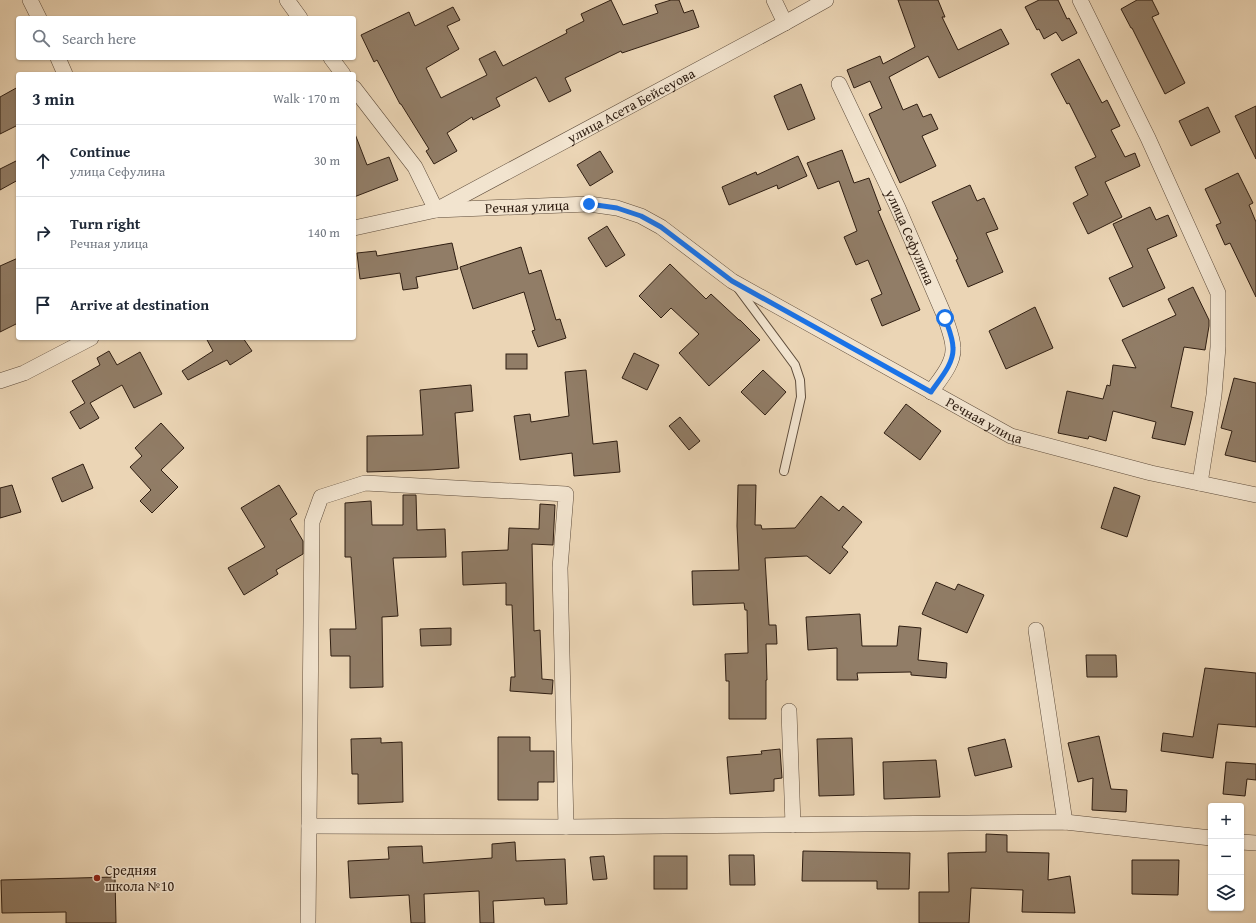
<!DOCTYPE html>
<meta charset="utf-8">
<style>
:root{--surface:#fff;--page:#f6f6f7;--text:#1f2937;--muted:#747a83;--line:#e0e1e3}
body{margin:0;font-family:"Gentium Book Plus",serif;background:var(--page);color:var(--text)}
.controls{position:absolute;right:12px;bottom:12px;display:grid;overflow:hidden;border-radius:4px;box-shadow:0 1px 3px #0004}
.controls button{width:36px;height:36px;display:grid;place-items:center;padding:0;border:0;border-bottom:1px solid var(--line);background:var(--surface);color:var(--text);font:20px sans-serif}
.stop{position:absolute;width:12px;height:12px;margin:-9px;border:3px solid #1a73e8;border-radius:50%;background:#fff}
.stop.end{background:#1a73e8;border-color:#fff;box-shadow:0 1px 4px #0008}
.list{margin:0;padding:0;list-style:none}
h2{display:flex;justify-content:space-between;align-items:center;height:52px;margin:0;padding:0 16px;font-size:17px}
h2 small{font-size:13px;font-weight:400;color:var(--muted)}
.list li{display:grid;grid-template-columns:26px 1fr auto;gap:12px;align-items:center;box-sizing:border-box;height:72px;padding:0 16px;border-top:1px solid var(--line)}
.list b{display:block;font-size:15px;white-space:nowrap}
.list p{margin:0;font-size:13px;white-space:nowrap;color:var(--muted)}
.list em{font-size:13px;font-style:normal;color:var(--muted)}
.icon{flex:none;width:22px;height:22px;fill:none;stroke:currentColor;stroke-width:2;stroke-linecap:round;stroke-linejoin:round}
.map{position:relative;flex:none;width:1256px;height:923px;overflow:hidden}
.search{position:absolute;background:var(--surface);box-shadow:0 1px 3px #0004;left:16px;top:16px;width:340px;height:44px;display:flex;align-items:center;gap:10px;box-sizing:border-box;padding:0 14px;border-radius:4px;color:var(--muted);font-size:15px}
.panel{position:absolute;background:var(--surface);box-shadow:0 1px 3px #0004;left:16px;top:72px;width:340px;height:268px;border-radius:4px}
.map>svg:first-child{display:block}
.building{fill:#917d67;stroke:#2f1e12}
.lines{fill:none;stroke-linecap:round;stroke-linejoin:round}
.service-casing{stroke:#5e4c3b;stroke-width:10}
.minor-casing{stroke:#5e4c3b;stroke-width:16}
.service{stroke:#f2e4cf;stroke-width:8}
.minor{stroke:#f2e4cf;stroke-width:15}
.route{stroke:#1a73e8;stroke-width:5}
.poi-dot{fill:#8f2418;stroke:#f2e4cf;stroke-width:1.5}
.labels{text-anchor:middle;stroke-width:3;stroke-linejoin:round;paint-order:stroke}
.street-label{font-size:14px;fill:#2f1e12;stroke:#f2e4cf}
.poi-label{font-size:14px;fill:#2f1e12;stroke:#f2e4cf;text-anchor:start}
</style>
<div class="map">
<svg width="1256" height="923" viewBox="0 0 1256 923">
<rect width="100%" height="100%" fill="#ebd5b5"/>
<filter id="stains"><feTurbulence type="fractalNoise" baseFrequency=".005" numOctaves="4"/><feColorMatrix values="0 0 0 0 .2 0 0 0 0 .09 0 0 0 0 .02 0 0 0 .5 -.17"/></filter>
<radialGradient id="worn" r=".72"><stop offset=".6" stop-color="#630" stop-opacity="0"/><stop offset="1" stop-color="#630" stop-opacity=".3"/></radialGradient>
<!-- building -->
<g class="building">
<polygon points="611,0 623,25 658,13 655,5 671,0 679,0 684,13 693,10 699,27 622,53 621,51 565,78 571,91 549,102 536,77 496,98 500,106 473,120 472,117 447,133 457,151 434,164 426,151 429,149 401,104 400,104 377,60 374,62 361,35 409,12 415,26 453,7 460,20 447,26 459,49 426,68 441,98 487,75 479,59 495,51 503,66 567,33 566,30 584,21 581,14"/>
<polygon points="898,0 938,0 945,17 942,17 958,50 1001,29 1009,44 939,78 928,56 889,77 903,110 917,104 923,117 931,114 938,129 922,136 936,166 900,183 869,114 882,108 870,81 854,88 847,70 880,56 883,64 915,47"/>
<polygon points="1039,0 1058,0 1067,19 1069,18 1077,33 1062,41 1056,32 1044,39 1039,29 1037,30 1025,7"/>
<polygon points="1137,0 1152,0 1159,14 1152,17 1185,83 1165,94 1132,28 1131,28 1121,9"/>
<polygon points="1079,59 1102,103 1107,100 1120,126 1111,130 1125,157 1135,153 1140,166 1105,182 1122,217 1088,234 1073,203 1088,195 1075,167 1096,157 1069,103 1067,104 1051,74"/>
<polygon points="801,84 815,119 788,130 774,96"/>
<polygon points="18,87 18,125 0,134 0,97"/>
<polygon points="1256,106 1256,159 1235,116"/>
<polygon points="1208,107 1220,132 1191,146 1179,121"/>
<polygon points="355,134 367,165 389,157 398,180 354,197 354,135"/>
<polygon points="842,150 854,183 869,178 881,210 878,211 920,310 882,326 871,299 882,294 868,260 856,265 844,237 857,231 839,181 818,189 807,163"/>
<polygon points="600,151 613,172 590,186 577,165"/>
<polygon points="798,156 807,176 778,189 777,185 729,205 722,187 756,172 757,175"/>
<polygon points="18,160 18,180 0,190 0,169"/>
<polygon points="1238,173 1253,203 1249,205 1256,222 1256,297 1230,243 1225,245 1216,225 1221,223 1205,189"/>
<polygon points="970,185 977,201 984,198 998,229 986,233 1003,272 968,287 956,260 958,259 932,202"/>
<polygon points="1150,207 1156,220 1168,215 1177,236 1147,249 1165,288 1123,307 1109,278 1133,267 1113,224"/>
<polygon points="607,226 625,255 606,267 588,238"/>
<polygon points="452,243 458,269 416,277 418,288 403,290 400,273 360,279 357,253 376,251 377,256"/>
<polygon points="521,247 529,274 541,270 556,320 560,319 566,338 538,347 532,331 535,330 524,292 473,309 460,267"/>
<polygon points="18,258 18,323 0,332 0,266"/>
<polygon points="670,264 706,299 711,294 739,320 740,320 760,340 709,386 679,353 699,334 671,308 661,318 639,296"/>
<polygon points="1193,287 1209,320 1209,326 1205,350 1184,347 1171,407 1193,412 1185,445 1152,438 1156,422 1113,411 1106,441 1089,436 1088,439 1058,433 1067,391 1103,399 1107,385 1110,386 1113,365 1136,368 1122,340 1176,315 1168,299"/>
<polygon points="1035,307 1053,348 1006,369 989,331"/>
<polygon points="206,338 243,338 252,351 230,365 227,360 188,380 182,371 213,351"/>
<polygon points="109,351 117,365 140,352 162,394 134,408 122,385 90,403 99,418 80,429 70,412 85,403 72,381 100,365 97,358"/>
<polygon points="634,353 659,365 647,390 622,378"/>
<rect x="506" y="354" width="21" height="15"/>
<polygon points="586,370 593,444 617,441 620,472 574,476 572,453 520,460 514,416 530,414 531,422 569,416 565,372"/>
<polygon points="763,370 786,392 765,415 741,392"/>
<polygon points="1234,378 1256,383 1256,462 1225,455 1232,431 1221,428"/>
<polygon points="471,385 473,411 455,413 459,468 430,470 367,472 367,436 423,435 420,390"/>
<polygon points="906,404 941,431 920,460 884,433"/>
<polygon points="680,417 700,441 689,450 669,426"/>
<polygon points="161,423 184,448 161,470 178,487 152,513 140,501 151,490 130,467 142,456 135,448"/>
<polygon points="83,464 93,488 62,502 52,478"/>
<polygon points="12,485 21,512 0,518 0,488"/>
<polygon points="279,485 297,514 290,519 303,541 303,554 276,570 278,574 244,595 228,568 265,547 241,508"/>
<polygon points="738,485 756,485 755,525 761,525 762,529 795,528 821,496 839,511 843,506 862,522 842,547 848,552 830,574 807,556 765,558 769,625 776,625 777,644 766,644 767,680 766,680 766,719 729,719 729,681 726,681 725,654 748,653 747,610 745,610 744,603 693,605 692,571 739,570 737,526"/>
<polygon points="1114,487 1140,496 1127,537 1101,528"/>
<polygon points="403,495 416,495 417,530 445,529 446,557 393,558 398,616 382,617 383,687 350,688 350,656 331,656 330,629 356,629 351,557 345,557 345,503 371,501 372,525 403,525"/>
<polygon points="540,504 555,505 553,545 532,544 534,631 540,630 542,679 553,680 552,694 510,691 511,677 515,677 512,605 506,605 506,583 463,585 462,552 508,550 509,528 539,529"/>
<polygon points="936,582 955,590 958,584 984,595 967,633 922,614"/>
<polygon points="860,614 862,646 897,646 899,626 921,628 918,660 947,663 946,678 911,675 911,672 857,673 858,680 837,680 837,648 808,650 806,617"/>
<polygon points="451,628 451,645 421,646 420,629"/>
<polygon points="1086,655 1116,655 1117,677 1087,677"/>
<polygon points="1205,668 1256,673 1256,727 1218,724 1213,758 1161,751 1163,733 1193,737"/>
<polygon points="1099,736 1111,789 1127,790 1126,812 1092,810 1093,778 1078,782 1068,743"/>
<polygon points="498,737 530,737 530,751 554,751 554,782 538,782 538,800 498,800"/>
<polygon points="381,738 381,743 402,742 403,802 358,804 358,774 352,774 351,739"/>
<polygon points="852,738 854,795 819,796 817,739"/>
<polygon points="1005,739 1012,767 975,776 968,748"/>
<polygon points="780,749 782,778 774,779 774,791 730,794 727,757 762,754 761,751"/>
<polygon points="936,760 940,797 884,799 883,762"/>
<polygon points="1226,762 1256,764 1256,780 1247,779 1245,796 1223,794"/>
<polygon points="986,834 1007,835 1007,852 1049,853 1048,880 1070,876 1075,913 1022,912 1023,890 971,888 969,923 919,923 919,892 949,892 948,853 986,852"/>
<polygon points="515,842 516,861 565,859 567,904 545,905 544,898 493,901 494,923 480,923 479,891 424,894 425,923 411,923 409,895 350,898 348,861 389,859 388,847 422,846 423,863 492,858 492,844"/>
<polygon points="803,851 910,853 909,889 877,889 877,881 802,881"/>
<polygon points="729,855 754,855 755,885 730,885"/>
<polygon points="604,856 607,879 593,880 590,857"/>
<rect x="654" y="856" width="33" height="33"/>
<polygon points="1132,860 1179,860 1178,895 1132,894"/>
<polygon points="115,877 116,923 66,923 66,912 2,913 1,880"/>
</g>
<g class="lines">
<!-- service casing -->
<g class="service-casing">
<polyline id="service" points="738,288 795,365 800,380 801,397 784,471"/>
</g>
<!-- minor casing -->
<g class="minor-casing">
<g id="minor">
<polyline points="30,0 39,18"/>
<polyline points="287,0 300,18"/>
<polyline points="774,0 785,23"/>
<polyline points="1080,0 1148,138 1218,293 1218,347 1214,395 1200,483"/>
<polyline points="58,58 65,74"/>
<polyline points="331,58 343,74"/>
<path id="s1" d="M839 84 898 208 945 317C948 327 953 338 953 348 954 364 939 380 931 392"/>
<path id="s2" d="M354 88 415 167 436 210 785 23 826 0"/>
<path id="s3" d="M354 228 436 210 589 204 617 208 641 216 661 227 732 281 1011 436 1151 473 1256 495"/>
<polyline points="0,381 24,373 91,338"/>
<polyline points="1036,630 1065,822"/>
<polyline points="789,711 793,825"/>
<polyline points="309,826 566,827 1065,822 1211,838"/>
<polyline points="1241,842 1256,843"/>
<polyline points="308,923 312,522 321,497 365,483 566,494 560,568 566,827"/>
</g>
</g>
<!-- service -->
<use href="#service" class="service"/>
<!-- minor -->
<use href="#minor" class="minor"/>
</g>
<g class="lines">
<!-- route -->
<path class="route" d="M589 204 617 208 641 216 661 227 732 281 931 392C939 380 954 364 953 348 953 338 948 327 945 318"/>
</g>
<!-- markers -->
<circle class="poi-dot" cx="97" cy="878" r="4"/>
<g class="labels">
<!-- street labels -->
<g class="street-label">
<text dy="5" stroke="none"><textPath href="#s2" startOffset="369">улица Асета Бейсеуова</textPath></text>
<text dy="5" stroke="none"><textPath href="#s3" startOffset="175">Речная улица</textPath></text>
<text dy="5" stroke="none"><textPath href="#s1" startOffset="169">улица Сефулина</textPath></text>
<text dy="5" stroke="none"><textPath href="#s3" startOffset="691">Речная улица</textPath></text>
</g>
<!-- poi labels -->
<g class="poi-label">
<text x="105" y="875">Средняя<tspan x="105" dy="16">школа №10</tspan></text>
</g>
</g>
<rect width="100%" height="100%" filter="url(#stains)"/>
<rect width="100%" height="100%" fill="url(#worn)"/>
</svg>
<div class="controls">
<button>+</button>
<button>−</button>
<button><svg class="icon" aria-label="layers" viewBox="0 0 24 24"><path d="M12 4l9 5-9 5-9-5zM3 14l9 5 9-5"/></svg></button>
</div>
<div class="stop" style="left:945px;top:318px"></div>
<div class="stop end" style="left:589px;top:204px"></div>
<div class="search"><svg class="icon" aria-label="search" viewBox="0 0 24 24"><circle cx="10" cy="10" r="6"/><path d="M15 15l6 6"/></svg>Search here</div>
<section class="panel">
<h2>3 min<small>Walk · 170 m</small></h2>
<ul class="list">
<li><svg class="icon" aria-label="ahead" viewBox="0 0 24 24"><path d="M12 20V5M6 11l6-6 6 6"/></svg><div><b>Continue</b><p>улица Сефулина</p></div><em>30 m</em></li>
<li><svg class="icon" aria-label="right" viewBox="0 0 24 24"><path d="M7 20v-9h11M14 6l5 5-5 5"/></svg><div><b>Turn right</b><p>Речная улица</p></div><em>140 m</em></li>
<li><svg class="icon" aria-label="arrive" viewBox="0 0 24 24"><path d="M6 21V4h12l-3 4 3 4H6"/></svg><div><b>Arrive at destination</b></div></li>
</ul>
</section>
</div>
